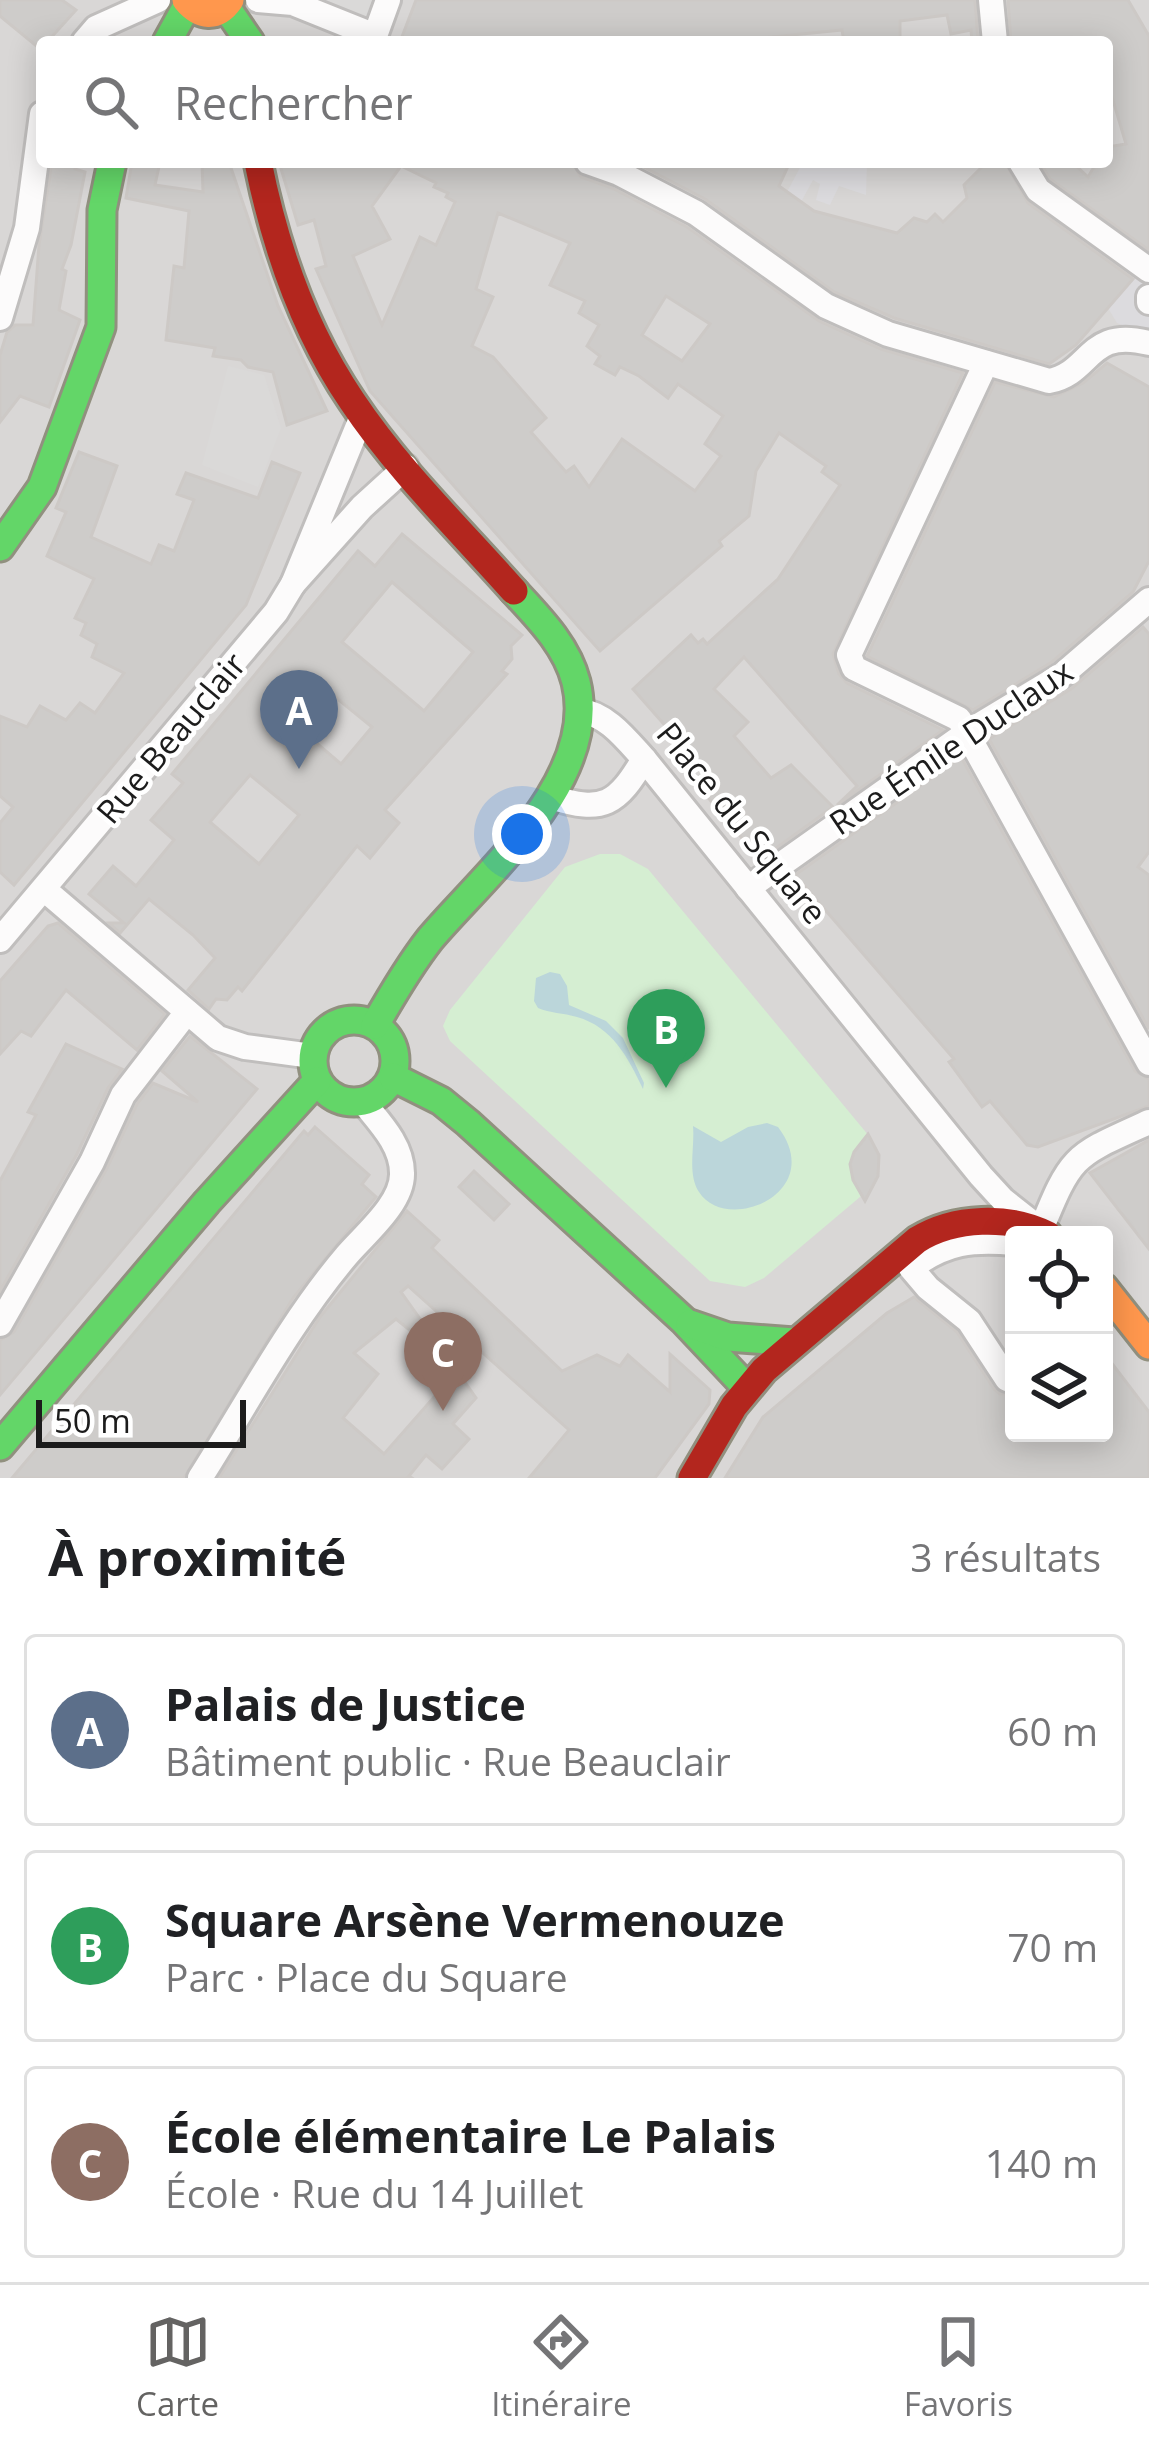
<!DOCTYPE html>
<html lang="fr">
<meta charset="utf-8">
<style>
:root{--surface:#fff;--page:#f6f6f6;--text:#202124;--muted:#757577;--line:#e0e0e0;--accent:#646362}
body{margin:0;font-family:"Open Sans",sans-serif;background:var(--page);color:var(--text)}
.controls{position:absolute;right:36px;bottom:36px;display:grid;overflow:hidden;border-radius:12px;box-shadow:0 6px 30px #0003}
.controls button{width:108px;height:108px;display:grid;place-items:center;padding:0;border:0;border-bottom:3px solid var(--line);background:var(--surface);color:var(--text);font:60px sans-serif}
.scale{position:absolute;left:36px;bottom:30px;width:210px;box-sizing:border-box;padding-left:12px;border:6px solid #1c1c1c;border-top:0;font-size:33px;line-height:42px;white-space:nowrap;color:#1c1c1c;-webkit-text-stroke:9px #fff;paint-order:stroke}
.you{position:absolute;left:522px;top:834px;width:42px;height:42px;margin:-30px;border:9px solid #fff;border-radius:50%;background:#1a73e8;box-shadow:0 0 0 18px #1a73e833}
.badge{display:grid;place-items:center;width:78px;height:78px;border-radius:50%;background:var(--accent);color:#fff;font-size:39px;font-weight:700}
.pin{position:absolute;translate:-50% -99px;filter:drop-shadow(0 3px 6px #0008)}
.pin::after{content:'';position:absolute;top:63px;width:42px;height:36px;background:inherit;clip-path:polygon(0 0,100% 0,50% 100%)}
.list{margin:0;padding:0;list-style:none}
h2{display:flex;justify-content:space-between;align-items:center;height:156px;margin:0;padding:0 48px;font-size:51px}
h2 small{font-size:39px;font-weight:400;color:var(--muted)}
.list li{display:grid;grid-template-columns:78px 1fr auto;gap:36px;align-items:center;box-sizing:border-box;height:192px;margin:0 24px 24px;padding:0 24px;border:3px solid var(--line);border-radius:12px}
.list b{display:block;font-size:45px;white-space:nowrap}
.list p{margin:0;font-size:39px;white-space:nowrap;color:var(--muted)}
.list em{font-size:39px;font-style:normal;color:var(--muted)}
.icon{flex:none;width:66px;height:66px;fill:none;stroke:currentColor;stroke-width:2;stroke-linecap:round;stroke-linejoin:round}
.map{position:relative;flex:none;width:1149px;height:1478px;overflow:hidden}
.search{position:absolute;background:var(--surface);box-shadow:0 6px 30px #0003;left:36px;right:36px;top:36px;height:132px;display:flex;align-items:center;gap:30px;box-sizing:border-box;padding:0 42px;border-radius:12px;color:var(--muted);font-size:45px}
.sheet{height:804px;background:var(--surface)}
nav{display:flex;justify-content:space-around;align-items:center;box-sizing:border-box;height:168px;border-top:3px solid var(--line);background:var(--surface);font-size:33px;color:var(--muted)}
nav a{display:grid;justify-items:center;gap:6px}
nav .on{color:var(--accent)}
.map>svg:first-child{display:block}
.residential{fill:#d9d7d6;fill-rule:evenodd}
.park{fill:#d5eed2}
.parking{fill:#dad9d8}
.plaza{fill:#dcdbde}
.water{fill:#bbd6da}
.building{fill:#ceccca;stroke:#cdc9c6;stroke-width:3;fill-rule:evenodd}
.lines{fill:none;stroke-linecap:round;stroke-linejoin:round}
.street-casing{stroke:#c0bebd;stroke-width:30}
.fast-casing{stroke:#91907f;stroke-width:33}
.slow-casing{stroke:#91907f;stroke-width:33}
.jam-casing{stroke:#91907f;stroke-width:33}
.street{stroke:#fcfbfb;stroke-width:24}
.fast{stroke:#63d668;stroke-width:27}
.slow{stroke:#ff974d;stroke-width:27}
.jam{stroke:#b3261e;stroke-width:27}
.labels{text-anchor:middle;stroke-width:9;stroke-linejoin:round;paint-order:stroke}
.street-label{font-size:33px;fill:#1c1c1c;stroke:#fff}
</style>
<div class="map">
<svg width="1149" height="1478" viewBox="0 0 1149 1478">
<rect width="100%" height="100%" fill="#eae7e4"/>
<!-- residential -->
<path class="residential" d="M0 0H1149V1478H0ZM42 42H1107V162H42ZM1014 1235H1104V1433H1014Z"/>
<!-- park -->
<path class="park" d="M600 854H620L648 869 869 1136C878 1154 883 1167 873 1186L764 1278 745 1287 710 1281 450 1041 443 1026 450 1010 565 867Z"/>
<!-- parking -->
<g class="parking">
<polygon points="311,0 379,0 372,27"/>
<polygon points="228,366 264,375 281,428 258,487 202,465"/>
</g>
<!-- plaza -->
<g class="plaza">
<polygon points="803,162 867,162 866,195 839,186 830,205 816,200 820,184 813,180 801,202 787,192"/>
<polygon points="1149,267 1149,335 1117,323 1108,308 1140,269"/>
</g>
<!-- water -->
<g class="water">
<path d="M550 972 560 974 567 986 569 1005 606 1021 623 1038 644 1083 643 1089C628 1057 612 1027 577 1017 563 1013 550 1013 538 1008L534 1001 536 978Z"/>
<path d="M767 1123 778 1127C828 1193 726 1235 699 1192 687 1174 695 1147 693 1126L721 1142 748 1127Z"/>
</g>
<!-- building -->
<g class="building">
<polygon points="0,0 62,0 76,10 47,42 42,42 40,49 0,16"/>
<polygon points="416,0 975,0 978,41 972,42 971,30 951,34 947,15 900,21 900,42 844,42 842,30 722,42 400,42"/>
<polygon points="1008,0 1128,0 1149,36 1149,250 1050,179 1040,162 1072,162 1088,177 1097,162 1107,162 1107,147 1126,144 1107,80 1107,42 1011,42"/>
<polygon points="52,162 77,162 75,169 85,172 71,245 62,269 66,271 59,310 80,320 49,407 20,396 0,422 0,355 7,332 15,325 33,325 39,245"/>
<polygon points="132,162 160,162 155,185 203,192 202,162 229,162 278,306 327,411 287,425 273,372 248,367 241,360 213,356 215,348 166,340 174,266 184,268 189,211 126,198"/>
<path d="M279 162H572L581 177 612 188 687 227 819 321 881 349 963 373 833 654 839 674 847 683 943 730 837 805 857 786 744 657 714 689 748 722 734 736 771 778 791 765 833 807 768 854 751 849 705 794 706 772 633 689 691 635 698 643 703 639 707 644 778 579 840 485 822 472 826 466 779 433 756 471 749 516 719 541 722 546 600 651 370 391 316 269 326 266 314 220 298 225ZM401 166 436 183 434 187 448 193 446 197 455 202 436 245 420 237 382 325 353 256 390 239 372 206ZM498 213 570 243 550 285 585 301 579 313 599 325 587 346 600 356 595 364 615 375 620 367 639 376 668 398 678 384 723 416 705 444 721 456 695 491 622 439 589 487 574 466 566 472 531 432 546 418 493 357 472 346 493 297 476 289ZM666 296 710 324 682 361 642 335Z"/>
<polygon points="634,162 790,162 779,186 814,211 897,233 914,218 927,222 935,214 943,222 967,198 964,185 987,162 1005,162 1028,203 1133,279 1076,345 1049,364 894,318 834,292 705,199"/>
<polygon points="1107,363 1149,387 1149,561 1133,592 1052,662 973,710 867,656 995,382 1054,397 1083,383"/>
<polygon points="79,452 117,466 91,537 151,564 159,545 174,551 194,500 177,494 186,473 258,498 272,462 300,473 246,605 14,885 0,872 0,823 13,807 0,796 0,716 27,727 40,706 66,720 80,703 95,713 124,673 92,657 97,644 81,635 86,623 75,618 94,579 47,556 66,512 56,508"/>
<path d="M402 534 522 635 511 646 512 659 502 671 507 674 385 810 399 823 370 858 357 846 242 991 238 987 227 1000 216 999 209 1009 188 990 215 958 193 935 149 899 120 933 109 923H124L89 894 113 866 136 886 174 840 151 820 183 783 172 774 358 551 375 566ZM392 582 473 652 424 711 342 642ZM323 687 372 727 341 764 293 723ZM250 775 299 815 259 864 210 822Z"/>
<polygon points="1143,627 1149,634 1149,852 1138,867 1149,875 1149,1029 989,739 1071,689"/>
<polygon points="961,757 1135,1071 1149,1079 1149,1106 1038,1147 1027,1145 990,1101 982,1107 949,1062 954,1059 795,875"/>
<polygon points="58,923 165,1014 137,1050 66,990 31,1036 21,1031 0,1054 0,981 48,926"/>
<polygon points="190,1036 257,1089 0,1395 0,1340 14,1332 106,1170 137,1104 153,1083 198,1102 162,1071"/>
<polygon points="66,1044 122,1069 108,1088 77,1154 0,1291 0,1181 36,1115 28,1112"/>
<polygon points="315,1127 369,1175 362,1184 376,1197 293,1298 184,1478 12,1478 304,1131 308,1135"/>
<polygon points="868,1134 879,1155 878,1176 865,1201 853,1180 850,1164 854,1152"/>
<polygon points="1149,1140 1149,1249 1090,1173"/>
<polygon points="474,1171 509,1204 494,1220 459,1187"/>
<polygon points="407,1211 439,1240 432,1248 562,1371 597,1355 620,1366 628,1355 670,1392 670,1354 710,1390 709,1404 655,1478 529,1478 569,1430 408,1286 401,1292 438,1344 433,1349 396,1319 354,1353 378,1374 343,1418 384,1454 457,1371 476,1398 453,1424 469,1439 442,1469 426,1455 409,1476 412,1478 219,1478 320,1317"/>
<polygon points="914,1297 957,1332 994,1389 1000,1394 1014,1394 1014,1433 1104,1433 1104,1353 1149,1412 1149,1478 725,1478 763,1417 887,1313"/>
</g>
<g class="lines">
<!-- street casing -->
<g class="street-casing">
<g id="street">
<polyline points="258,0 293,3 375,36"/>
<polyline points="991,0 995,42"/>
<polyline points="375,36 388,0"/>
<polyline points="84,42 96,28 158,0"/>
<path d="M588 162 619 173 696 213 826 306 888 334 1049 381C1092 373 1087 327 1149 343"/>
<polyline points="1021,162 1038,190 1149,270"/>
<polyline points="1149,297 1149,302"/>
<polyline points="0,318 27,228 42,114"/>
<polyline points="986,363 849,655 854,668 959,719 1149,1063"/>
<polyline points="362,416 293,584 362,507 406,467"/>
<path d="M578 710C607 714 625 738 644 759L981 1176 1003 1200 1041 1230C1072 1153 1074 1156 1149 1122"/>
<path d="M551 797C604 814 617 804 644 759"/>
<polyline points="748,888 968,732 1062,675 1149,600"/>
<polyline points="45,890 218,1038 245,1047 312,1056"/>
<polyline points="0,940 276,612 293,584"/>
<path d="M1014 1243C973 1239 945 1242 911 1268L928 1288 969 1321 1007 1379 1014 1375"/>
<polyline points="0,1324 92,1162 123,1095 187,1012"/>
<path d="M200 1478C247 1404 290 1322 347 1255 365 1234 403 1203 402 1173 402 1145 380 1123 363 1102"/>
</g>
</g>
<!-- fast casing -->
<g class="fast-casing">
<g id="fast">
<polyline points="226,7 250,42"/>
<polyline points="167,42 188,4"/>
<polyline points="0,547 42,487 101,327 102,210 112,162"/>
<circle cx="354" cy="1061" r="41"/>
<path d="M375 1025C392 995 409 966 430 939 485 874 600 779 576 682 567 646 539 618 514 591"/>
<polyline points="393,1077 441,1101 468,1123 683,1320 747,1388"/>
<polyline points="690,1324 728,1337 794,1342"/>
<polyline points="0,1446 207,1202 317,1081"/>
</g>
</g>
<!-- slow casing -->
<g class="slow-casing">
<g id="slow">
<path d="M186 0C200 17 217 19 230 0"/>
<polyline points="1104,1288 1149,1345"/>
</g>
</g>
<!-- jam casing -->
<g class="jam-casing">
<g id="jam">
<path d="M258 162C275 247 303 329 352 401 398 470 459 529 514 591"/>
<path d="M692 1478 734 1406 764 1370 917 1240C954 1217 1009 1215 1048 1235"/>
</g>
</g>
<!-- street -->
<use href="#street" class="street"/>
<!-- fast -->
<use href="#fast" class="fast"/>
<!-- slow -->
<use href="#slow" class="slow"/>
<!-- jam -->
<use href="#jam" class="jam"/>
</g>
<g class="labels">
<!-- street labels -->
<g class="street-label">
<text transform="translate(171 738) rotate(-50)" y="12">Rue Beauclair</text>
<text transform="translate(951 747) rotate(-34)" y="12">Rue Émile Duclaux</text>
<text transform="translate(742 823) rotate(51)" y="12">Place du Square</text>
</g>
</g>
</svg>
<div class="controls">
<button><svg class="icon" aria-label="locate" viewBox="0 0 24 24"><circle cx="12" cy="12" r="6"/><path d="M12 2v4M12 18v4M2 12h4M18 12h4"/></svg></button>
<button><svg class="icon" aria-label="layers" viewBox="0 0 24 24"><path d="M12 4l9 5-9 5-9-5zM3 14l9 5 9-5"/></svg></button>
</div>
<div class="scale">50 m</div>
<div class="you"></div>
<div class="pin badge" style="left:299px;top:769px;background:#5c6f8a">A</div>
<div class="pin badge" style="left:666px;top:1088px;background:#2e9e5b">B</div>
<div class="pin badge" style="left:443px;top:1411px;background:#8d6e63">C</div>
<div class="search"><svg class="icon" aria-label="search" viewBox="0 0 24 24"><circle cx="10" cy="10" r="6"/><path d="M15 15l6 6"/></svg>Rechercher</div>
</div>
<section class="sheet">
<h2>À proximité<small>3 résultats</small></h2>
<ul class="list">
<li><span class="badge" style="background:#5c6f8a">A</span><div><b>Palais de Justice</b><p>Bâtiment public · Rue Beauclair</p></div><em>60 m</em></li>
<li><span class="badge" style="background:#2e9e5b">B</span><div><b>Square Arsène Vermenouze</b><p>Parc · Place du Square</p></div><em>70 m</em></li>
<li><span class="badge" style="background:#8d6e63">C</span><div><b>École élémentaire Le Palais</b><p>École · Rue du 14 Juillet</p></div><em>140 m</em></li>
</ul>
</section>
<nav>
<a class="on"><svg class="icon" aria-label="map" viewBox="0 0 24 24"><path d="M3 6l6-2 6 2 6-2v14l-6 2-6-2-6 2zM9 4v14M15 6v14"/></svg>Carte</a>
<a><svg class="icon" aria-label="directions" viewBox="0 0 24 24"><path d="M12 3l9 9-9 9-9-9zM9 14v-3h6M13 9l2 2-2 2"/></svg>Itinéraire</a>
<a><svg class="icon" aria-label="saved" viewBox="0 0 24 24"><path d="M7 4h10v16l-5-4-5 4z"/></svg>Favoris</a>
</nav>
